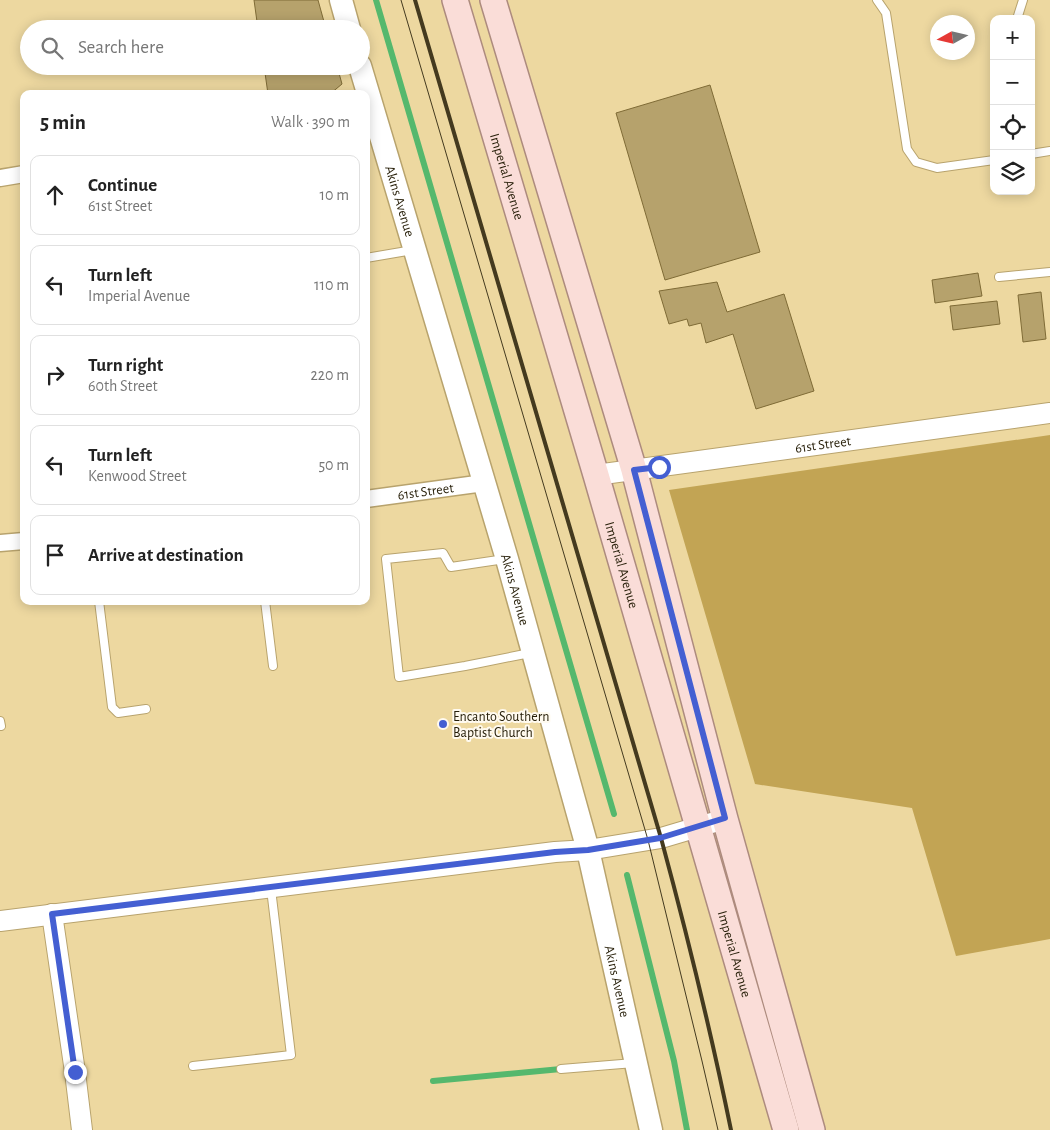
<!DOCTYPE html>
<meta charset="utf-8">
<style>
:root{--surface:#fff;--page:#f6f6f6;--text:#222;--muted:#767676;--line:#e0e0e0}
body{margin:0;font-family:"Alegreya Sans",sans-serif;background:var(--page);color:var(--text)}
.controls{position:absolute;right:15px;top:15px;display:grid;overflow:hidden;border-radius:10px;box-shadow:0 2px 12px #0003}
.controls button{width:45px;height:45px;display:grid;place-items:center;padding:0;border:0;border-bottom:1px solid var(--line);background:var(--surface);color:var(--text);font:25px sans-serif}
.compass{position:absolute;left:930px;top:15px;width:45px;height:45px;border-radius:50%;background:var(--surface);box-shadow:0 2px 12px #0003;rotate:262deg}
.stop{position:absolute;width:15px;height:15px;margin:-11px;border:4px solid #445fd2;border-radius:50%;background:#fff}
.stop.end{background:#445fd2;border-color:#fff;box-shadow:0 1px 5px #0008}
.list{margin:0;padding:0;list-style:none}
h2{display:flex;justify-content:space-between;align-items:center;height:65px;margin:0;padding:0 20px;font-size:21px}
h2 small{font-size:16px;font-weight:400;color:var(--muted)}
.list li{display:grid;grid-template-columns:32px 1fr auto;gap:15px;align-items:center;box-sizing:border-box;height:80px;margin:0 10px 10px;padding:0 10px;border:1px solid var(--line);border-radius:10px}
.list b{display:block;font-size:19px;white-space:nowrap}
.list p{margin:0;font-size:16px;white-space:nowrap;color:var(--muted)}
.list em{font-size:16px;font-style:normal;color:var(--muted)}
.icon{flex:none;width:28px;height:28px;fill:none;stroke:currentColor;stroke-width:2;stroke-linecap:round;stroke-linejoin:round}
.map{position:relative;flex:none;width:1050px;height:1130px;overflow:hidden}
.search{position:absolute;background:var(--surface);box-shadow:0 2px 12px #0003;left:20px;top:20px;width:350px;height:55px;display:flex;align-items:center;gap:12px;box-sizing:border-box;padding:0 18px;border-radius:28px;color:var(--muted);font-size:19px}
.panel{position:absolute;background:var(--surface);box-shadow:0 2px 12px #0003;left:20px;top:90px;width:350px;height:515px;border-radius:10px}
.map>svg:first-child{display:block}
.green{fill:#c2a454}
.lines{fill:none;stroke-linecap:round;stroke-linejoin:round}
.stream{stroke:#55b86d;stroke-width:6}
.building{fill:#b6a26c;stroke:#7f6b36}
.service-casing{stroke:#b8a36d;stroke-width:10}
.minor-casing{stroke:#b8a36d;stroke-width:19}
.tertiary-casing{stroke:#b8a36d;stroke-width:22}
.secondary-casing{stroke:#b8a36d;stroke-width:25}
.primary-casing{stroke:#ad8b7e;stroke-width:28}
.service{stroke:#fff;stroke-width:8}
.minor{stroke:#fff;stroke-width:16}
.tertiary{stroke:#fff;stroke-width:20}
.secondary{stroke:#fff;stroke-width:22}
.primary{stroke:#faddd8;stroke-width:25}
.tram{stroke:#443a1f;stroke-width:1}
.rail{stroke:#443a1f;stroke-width:4}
.route{stroke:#445fd2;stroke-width:6}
.poi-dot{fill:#445fd2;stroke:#fffaef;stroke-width:2}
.labels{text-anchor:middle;stroke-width:4;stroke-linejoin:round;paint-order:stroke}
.street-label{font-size:14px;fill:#261e08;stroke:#fffaef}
.poi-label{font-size:14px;fill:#261e08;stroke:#fffaef;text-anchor:start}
</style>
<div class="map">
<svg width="1050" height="1130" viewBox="0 0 1050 1130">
<rect width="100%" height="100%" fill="#edd8a0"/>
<!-- green -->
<polygon class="green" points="1050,435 1050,939 956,956 912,808 755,784 669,490"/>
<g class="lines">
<!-- stream -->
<g class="stream">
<polyline points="376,0 614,814"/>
<polyline points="627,875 674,1061 687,1130"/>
<polyline points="433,1081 561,1069"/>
</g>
</g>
<!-- building -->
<g class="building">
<polygon points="254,0 318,0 326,29 258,29"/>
<polygon points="264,66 337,66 342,84 330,94 268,94"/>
<polygon points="710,85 760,252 665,280 616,113"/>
<polygon points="978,273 982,296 935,303 932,280"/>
<polygon points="717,282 727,312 784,294 814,391 756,409 733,334 706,343 701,323 689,326 687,319 669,324 659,291"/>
<polygon points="1041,292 1046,339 1023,342 1018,295"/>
<polygon points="997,301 1000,324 953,330 950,306"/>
</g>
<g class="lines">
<!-- service casing -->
<g class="service-casing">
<g id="service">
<polyline points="877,0 886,13 907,149 916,162 937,168 994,160"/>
<polyline points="1017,19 1023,0"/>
<polyline points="1031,154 1050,151"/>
<polyline points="366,258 413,250"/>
<polyline points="999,277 1050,272"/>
<polyline points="505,559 451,567 443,553 386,559 399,677 465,666 530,653"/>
<polyline points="99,601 112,707 118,713 146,709"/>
<polyline points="265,601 273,666"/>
<polyline points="0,721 1,726"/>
<polyline points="193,1066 291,1055 271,889"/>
<polyline points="561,1069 634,1063"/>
</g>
</g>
<!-- minor casing -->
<g class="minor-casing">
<g id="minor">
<polyline points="0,178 24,174"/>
<path id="s1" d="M366 499 484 483"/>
<polyline points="0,543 24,541"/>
</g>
</g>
<!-- tertiary casing -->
<g class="tertiary-casing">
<g id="tertiary">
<path id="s2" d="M596 475 1050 413"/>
<polyline points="52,914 75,1072 82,1130"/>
<polyline points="0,921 555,852 588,850 661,838 725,819"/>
</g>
</g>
<!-- secondary casing -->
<g class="secondary-casing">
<g id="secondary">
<polyline points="341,0 349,29"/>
<path id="s3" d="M360 66 507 559 588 850 651 1130"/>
</g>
</g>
<!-- primary casing -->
<g class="primary-casing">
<g id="primary">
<path id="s4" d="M455 0 596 475 786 1130"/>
<polyline points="493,0 634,470 725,819 812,1130"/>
</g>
</g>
<!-- service -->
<use href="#service" class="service"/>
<!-- minor -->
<use href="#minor" class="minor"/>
<!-- tertiary -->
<use href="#tertiary" class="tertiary"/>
<!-- secondary -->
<use href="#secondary" class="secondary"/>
<!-- primary -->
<use href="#primary" class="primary"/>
<!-- tram -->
<polyline class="tram" points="401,0 648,840 702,1061 718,1130"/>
<!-- rail -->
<path class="rail" d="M415 0 661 838C687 934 711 1032 731 1130"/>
</g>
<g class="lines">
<!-- route -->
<polyline class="route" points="75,1072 52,914 555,852 588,850 660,838 725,818 634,470 659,467"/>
</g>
<!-- markers -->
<circle class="poi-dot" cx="443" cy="724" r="5"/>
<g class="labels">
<!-- street labels -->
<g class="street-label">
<text dy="5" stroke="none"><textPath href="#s4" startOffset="184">Imperial Avenue</textPath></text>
<text dy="5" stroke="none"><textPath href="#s3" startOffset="141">Akins Avenue</textPath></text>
<text dy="5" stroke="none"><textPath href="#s2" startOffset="229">61st Street</textPath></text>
<text dy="5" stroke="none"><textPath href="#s1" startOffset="60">61st Street</textPath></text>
<text dy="5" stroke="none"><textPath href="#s4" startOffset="589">Imperial Avenue</textPath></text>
<text dy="5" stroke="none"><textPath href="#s3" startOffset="546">Akins Avenue</textPath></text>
<text dy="5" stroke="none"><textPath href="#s4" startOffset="994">Imperial Avenue</textPath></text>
<text dy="5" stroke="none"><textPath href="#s3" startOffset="951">Akins Avenue</textPath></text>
</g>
<!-- poi labels -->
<g class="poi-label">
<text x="453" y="721">Encanto Southern<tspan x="453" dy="16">Baptist Church</tspan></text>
</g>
</g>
</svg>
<div class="controls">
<button>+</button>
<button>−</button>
<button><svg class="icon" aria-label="locate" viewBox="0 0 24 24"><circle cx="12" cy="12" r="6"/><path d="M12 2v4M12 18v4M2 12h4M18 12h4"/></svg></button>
<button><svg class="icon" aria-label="layers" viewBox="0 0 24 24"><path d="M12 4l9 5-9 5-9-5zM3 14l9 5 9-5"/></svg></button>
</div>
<svg class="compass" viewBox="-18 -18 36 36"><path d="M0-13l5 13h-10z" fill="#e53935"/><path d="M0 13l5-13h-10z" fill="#767676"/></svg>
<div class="stop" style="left:659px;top:467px"></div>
<div class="stop end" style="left:75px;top:1072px"></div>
<div class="search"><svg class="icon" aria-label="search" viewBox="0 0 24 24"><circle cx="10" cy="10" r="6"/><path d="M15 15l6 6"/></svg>Search here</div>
<section class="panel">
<h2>5 min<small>Walk · 390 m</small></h2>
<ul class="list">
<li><svg class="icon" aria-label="ahead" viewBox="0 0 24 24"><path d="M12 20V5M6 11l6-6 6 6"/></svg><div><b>Continue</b><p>61st Street</p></div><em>10 m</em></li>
<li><svg class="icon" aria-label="left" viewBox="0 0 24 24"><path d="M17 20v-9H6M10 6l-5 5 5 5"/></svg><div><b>Turn left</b><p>Imperial Avenue</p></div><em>110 m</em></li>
<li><svg class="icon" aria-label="right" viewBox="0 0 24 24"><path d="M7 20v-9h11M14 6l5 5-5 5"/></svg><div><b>Turn right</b><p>60th Street</p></div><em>220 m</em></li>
<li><svg class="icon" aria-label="left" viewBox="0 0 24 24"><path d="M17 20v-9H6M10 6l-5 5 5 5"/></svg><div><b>Turn left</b><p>Kenwood Street</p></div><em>50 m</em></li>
<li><svg class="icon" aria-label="arrive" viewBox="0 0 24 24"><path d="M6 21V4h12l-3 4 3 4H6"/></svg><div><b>Arrive at destination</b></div></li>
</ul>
</section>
</div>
